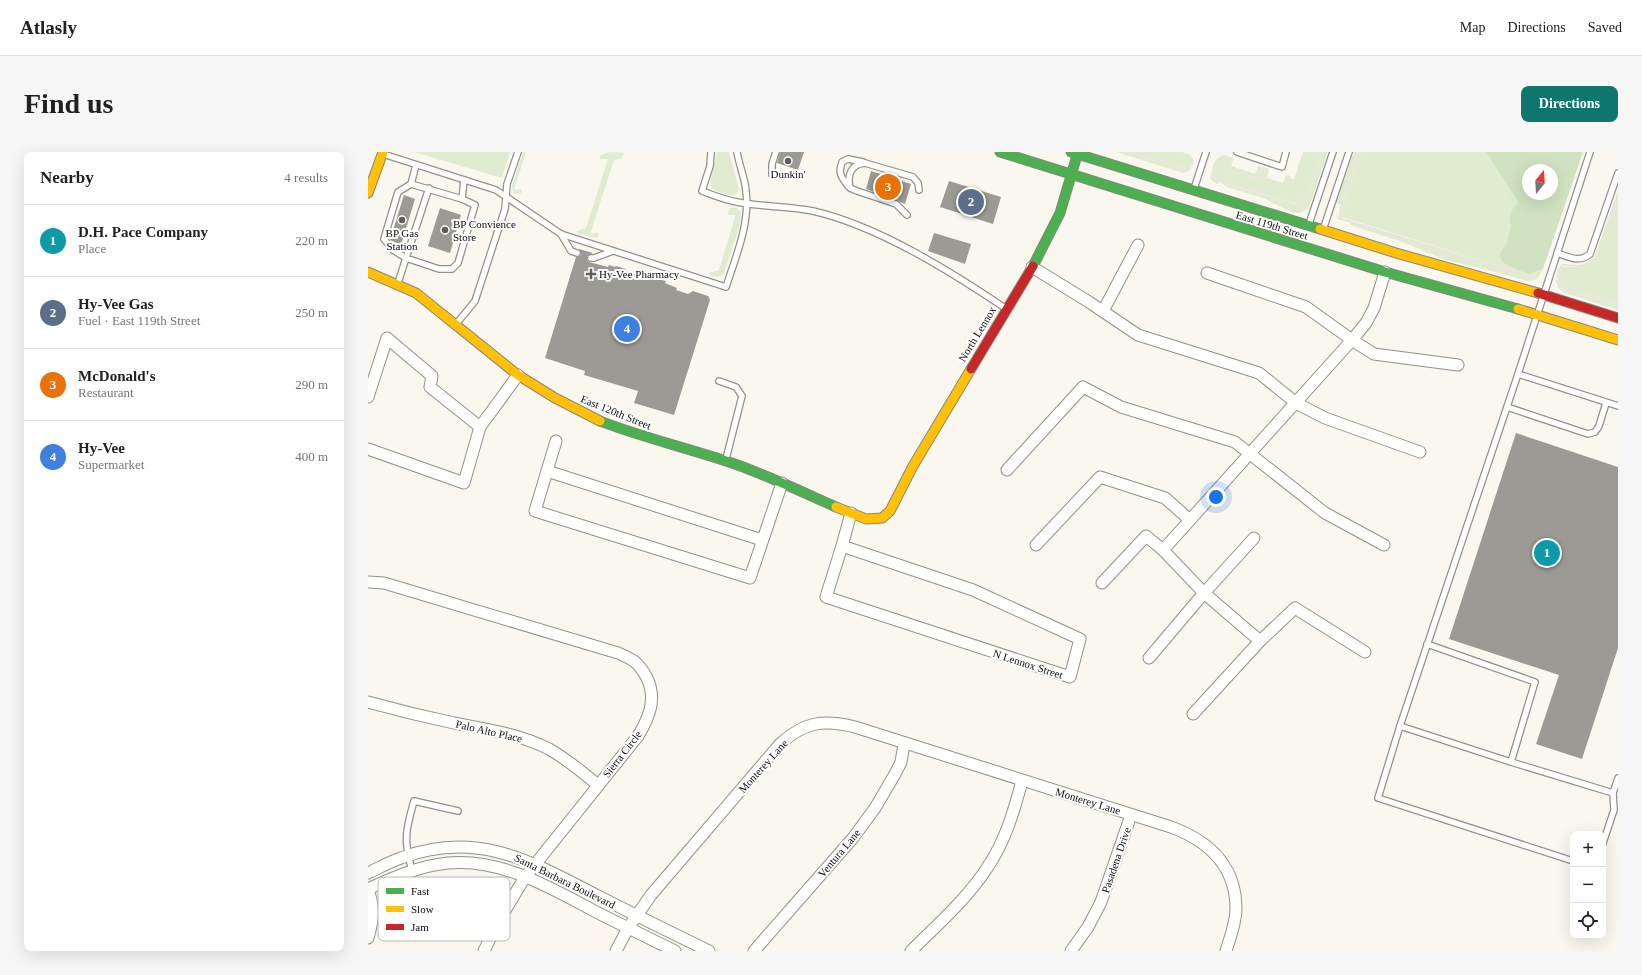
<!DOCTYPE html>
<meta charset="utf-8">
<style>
:root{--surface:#fff;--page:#f6f6f6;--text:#202124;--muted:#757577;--line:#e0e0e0;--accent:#0f766e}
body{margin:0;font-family:Georgia,serif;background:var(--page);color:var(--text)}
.controls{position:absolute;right:12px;bottom:12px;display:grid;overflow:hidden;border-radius:8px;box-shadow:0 4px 16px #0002}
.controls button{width:36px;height:36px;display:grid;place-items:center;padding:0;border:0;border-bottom:1px solid var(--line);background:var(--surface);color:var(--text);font:20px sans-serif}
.compass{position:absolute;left:1154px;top:12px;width:36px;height:36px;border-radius:50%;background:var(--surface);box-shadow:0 4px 16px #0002;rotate:18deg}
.you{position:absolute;left:848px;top:345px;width:14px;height:14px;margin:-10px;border:3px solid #fff;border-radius:50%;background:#1a73e8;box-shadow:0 0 0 6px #1a73e833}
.badge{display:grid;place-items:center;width:26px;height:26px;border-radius:50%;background:var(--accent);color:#fff;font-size:13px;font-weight:700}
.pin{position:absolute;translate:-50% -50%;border:2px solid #fff;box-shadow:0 1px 4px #0006}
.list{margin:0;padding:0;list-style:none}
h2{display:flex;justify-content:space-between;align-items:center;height:52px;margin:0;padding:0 16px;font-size:17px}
h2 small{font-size:13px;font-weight:400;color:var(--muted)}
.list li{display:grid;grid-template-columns:26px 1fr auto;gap:12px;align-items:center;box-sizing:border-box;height:72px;padding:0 16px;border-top:1px solid var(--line)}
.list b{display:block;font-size:15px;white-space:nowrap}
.list p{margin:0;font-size:13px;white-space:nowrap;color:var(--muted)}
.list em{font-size:13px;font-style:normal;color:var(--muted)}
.icon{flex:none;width:22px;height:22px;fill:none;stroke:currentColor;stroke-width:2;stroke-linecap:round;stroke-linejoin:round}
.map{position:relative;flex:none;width:1250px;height:799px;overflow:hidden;border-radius:8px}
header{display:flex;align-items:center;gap:24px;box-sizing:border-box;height:56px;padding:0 20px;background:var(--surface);border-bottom:1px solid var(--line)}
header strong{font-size:19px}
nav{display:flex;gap:22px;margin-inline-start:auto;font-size:14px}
.intro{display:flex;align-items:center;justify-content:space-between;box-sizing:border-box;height:96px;padding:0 24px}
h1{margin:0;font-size:28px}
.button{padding:10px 18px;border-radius:8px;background:var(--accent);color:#fff;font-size:14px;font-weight:700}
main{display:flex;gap:24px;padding:0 24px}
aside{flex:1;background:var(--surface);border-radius:8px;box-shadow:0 4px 16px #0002}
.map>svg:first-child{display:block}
.green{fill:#e0ebd0}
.forest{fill:#d0e2c0;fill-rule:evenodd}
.plaza{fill:#e8e6db}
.building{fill:#9c9a94}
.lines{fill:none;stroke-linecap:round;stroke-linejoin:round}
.lane-casing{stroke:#92918d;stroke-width:8}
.street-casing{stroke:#92918d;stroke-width:13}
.fast-casing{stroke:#888783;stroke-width:11}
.slow-casing{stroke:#888783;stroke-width:11}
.jam-casing{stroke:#888783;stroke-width:11}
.lane{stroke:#fefefc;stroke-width:5.5}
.street{stroke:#fefefc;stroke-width:11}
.fast{stroke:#4caf50;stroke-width:9}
.slow{stroke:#ffc107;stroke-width:9}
.jam{stroke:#c62828;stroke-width:9}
.poi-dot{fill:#5e5d5a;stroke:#fff;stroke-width:1.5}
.labels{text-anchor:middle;stroke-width:4;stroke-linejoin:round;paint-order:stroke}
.poi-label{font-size:11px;fill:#0a0a0a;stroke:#fff}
.street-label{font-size:11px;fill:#0a0a0a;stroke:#fff}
.key{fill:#fff;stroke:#b6b6b6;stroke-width:1}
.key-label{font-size:11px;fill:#0a0a0a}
</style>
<header>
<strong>Atlasly</strong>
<nav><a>Map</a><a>Directions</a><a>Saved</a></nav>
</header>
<div class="intro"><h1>Find us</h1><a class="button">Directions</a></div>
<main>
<aside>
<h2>Nearby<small>4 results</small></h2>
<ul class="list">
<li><span class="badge" style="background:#0f9aa8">1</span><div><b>D.H. Pace Company</b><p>Place</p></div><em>220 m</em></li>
<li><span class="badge" style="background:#5c6f8a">2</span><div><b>Hy-Vee Gas</b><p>Fuel · East 119th Street</p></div><em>250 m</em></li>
<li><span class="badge" style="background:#e8710a">3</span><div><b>McDonald's</b><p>Restaurant</p></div><em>290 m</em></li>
<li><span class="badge" style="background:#3f7fe0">4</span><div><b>Hy-Vee</b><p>Supermarket</p></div><em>400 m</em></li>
</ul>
</aside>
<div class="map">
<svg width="1250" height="799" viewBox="0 0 1250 799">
<rect width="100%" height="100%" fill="#f9f7ee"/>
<!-- green -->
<g class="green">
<polygon points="46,0 142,0 134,26"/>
<polygon points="155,0 158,0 146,38 152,37 154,38 153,41 148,42 145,41 144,34"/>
<polygon points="242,0 256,1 254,6 246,8 222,82 230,81 231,83 229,86 210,82 209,79 218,76 240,7 231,7 233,3"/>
<path d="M348 0H361L371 37 370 40 365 44 348 39 343 35C341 27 348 11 348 0Z"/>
<polygon points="748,0 758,0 813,17 812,20"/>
<polygon points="765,0 814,0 822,3 824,9 821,17"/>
<polygon points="935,0 953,0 939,40 931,44 929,52 856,29 860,18 893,29 898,16 901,17 899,26 915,31 918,23 922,24 923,27 926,27"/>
<polygon points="955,0 960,0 941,55 931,52 933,46 941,41"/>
<polygon points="986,0 991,0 973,53 968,51"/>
<polygon points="994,0 1118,0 1150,50 1145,56 1141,67 1143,75 1138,92 1135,96 1161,122 1175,117 1170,126 974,65 975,55"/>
<path d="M855 3 866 6 863 14 887 22 890 14 894 15 891 26 858 16 854 28 844 24C844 15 845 7 855 3Z"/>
<polygon points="849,29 926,52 938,58 931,61 925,61 895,46 859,35 852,30 849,32"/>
<polygon points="1250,46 1250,152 1193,134 1190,128 1194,115 1215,114 1228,106"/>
<path d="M364 55 369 56 373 60 371 76 356 121C352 126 347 125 342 123L341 121 351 118 367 65V63H360L361 57Z"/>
<polygon points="983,70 1164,127 1166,128 1159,129 1121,118 1078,108 1032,89 985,74 982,72"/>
<polygon points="1192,136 1250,154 1250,158 1197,141 1191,137"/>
</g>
<!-- forest -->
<path class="forest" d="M1118 0H1215L1175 117 1161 122 1137 112 1133 107 1132 101 1138 92 1143 75 1141 67 1145 56 1150 50ZM1160 18H1184V42H1160Z"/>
<!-- plaza -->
<g class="plaza">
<polygon points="758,0 765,0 821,17 824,9 822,3 825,6 826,9 821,19 814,21 812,20 813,17"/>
<polygon points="953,0 955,0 941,41 933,46 931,52 941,55 938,58 926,52 850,29 849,32 847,31 842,26 843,20 844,24 854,28 858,15 891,26 894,15 896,15 898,16 893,29 860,18 857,28 928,52 931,44 939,40"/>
<polygon points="991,0 994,0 975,55 974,66 1170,126 1166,128 970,67 968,63 971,64 972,56"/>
<polygon points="1250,38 1250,46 1230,103 1222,111 1215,114 1194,114 1190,128 1193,134 1250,152 1250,154 1193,136 1191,137 1188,129 1190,117 1194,112 1212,113 1221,109 1227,104"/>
</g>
<!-- building -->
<g class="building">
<polygon points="412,0 436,0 430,18 409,11"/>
<polygon points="503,19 543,32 537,52 498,37"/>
<polygon points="581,29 633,45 625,72 572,55"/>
<polygon points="36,43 47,47 33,93 22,88"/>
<polygon points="72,56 93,63 82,101 60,94"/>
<polygon points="566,81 603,92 597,112 560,99"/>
<polygon points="211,97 225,101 219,104 219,108 221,110 240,115 241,113 247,115 248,114 258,117 258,119 298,129 297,131 309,136 308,138 320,142 325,139 340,144 342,148 306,263 266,251 270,239 216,223 217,219 177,206 208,105 212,104 213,102"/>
<polygon points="1148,281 1250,315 1250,496 1214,607 1168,592 1191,523 1081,487"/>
</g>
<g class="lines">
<!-- lane casing -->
<g class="lane-casing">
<g id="lane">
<path d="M343 0 342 14 334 39C345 43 357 48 369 50 394 55 419 54 445 59 510 74 582 119 637 156"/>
<polyline points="869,0 914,15 918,0"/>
<polyline points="1222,0 1150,222 1250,254"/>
<path d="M15 2 128 38 193 82 358 135C368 104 382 72 378 39 377 26 371 13 369 0"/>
<polyline points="404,23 404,12 408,0"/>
<polyline points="43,32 94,47"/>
<path d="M480 34C473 25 470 21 474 10L480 7 495 10"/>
<polyline points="61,36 38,106 71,117 84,117 90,111 107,53 94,47 96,28"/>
<polyline points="826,37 838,0"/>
<path d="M539 63 528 52 489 39 482 36C479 23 483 12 497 11L545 25 550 31 551 38"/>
<polyline points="941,72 965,0"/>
<polyline points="955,78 981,0"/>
<polyline points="193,82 203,99 209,101"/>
<path d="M1189 101C1201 105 1211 111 1222 102L1250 21"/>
<polyline points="223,106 226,106 245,99"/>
<polyline points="30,131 38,106 25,98 16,87 30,40 43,32 48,13"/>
<polyline points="89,171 107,149 137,57 139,32 150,0"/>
<polyline points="351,229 368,235 374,244 358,307"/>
<polyline points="1139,255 1220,282 1227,280 1231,274 1238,251"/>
<polyline points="1059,492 1167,530 1143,610 1032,574 1150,222"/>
<polyline points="1032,574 1010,646 1205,709"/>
<polyline points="1143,610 1245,641 1250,626"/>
<polyline points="1235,691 1246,658 1245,641"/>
<path d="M44 718C35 689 38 677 46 649L90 659"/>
</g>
</g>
<!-- street casing -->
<g class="street-casing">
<g id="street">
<polyline points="664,115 721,150 770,183 891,221 928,251 957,266 1052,300"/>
<polyline points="839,121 938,155 984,188 1006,202 1090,213"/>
<polyline points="735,159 770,93"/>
<polyline points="0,245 19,186 64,224 62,235 112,275"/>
<polyline points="188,289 167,359 382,426 414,331"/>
<polyline points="0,297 96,331 112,275 150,223"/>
<polyline points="639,318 715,235 753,255 867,290 957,361 1016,393"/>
<polyline points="179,319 394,388"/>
<polyline points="668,393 732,325 797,346 822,368"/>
<polyline points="474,394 458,445 702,525 712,487 605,438 474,394 483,361"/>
<path d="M0 430 16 431 250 501C255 503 261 506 266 509 272 514 276 520 279 526 289 547 281 566 270 584L157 725 129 772 116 799"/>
<polyline points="734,431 778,384 795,398"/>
<polyline points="892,489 836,441 795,398 984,188 998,171 1006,156 1017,120"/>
<polyline points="781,506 836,441 886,386"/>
<path d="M0 550C29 558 58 565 86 571 118 577 151 582 181 597 199 607 214 620 230 633"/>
<polyline points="825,562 892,489 927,456 997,500"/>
<path d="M0 721C11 716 21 710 33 706 109 677 164 710 230 744 267 763 304 781 341 799"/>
<path d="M0 737C26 725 51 714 80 711 136 706 186 738 234 763 258 775 283 787 307 799"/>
<path d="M0 738C7 756 5 768 0 786"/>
<path d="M248 799 260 776 283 743 412 592C436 570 455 567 487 575L803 675C841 689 868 714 868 757 868 771 862 786 858 799"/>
<polyline points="386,799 485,686 507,656 527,622 533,610 536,592"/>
<path d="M543 799C569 773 599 747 619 716 637 690 646 659 654 629"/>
<polyline points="703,799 720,775 733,750 763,663"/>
</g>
</g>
<!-- fast casing -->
<g class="fast-casing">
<g id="fast">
<polyline points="632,0 1017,120 1150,157"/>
<polyline points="703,0 952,77"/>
<polyline points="665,114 692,61 710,0"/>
<path d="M232 269C273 285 316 295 358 309 395 321 432 339 468 355"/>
</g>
</g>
<!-- slow casing -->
<g class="slow-casing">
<g id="slow">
<polyline points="0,41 15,0"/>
<polyline points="952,77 1028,101 1170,141"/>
<polyline points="0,120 48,141 150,223 187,246 232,269"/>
<polyline points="1150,157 1250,188"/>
<polyline points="468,355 498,367 514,366 522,359 545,314 603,217"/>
</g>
</g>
<!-- jam casing -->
<g class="jam-casing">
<g id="jam">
<polyline points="1170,141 1250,166"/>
<polyline points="603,217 665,114"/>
</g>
</g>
<!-- lane -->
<use href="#lane" class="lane"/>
<!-- street -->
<use href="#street" class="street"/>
<!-- fast -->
<use href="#fast" class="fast"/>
<!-- slow -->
<use href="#slow" class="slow"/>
<!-- jam -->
<use href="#jam" class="jam"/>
</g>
<!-- markers -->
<g class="poi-dot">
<circle cx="420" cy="9" r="4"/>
<circle cx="34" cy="68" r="4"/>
<circle cx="77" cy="78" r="4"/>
<path d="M221 116h4v4h4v4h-4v4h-4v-4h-4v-4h4z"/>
</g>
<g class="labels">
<!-- poi labels -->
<g class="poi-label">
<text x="420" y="26">Dunkin'</text>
<text x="85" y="76" text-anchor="start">BP Convience<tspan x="85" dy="13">Store</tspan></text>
<text x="34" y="85">BP Gas<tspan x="34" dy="13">Station</tspan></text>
<text x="231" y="126" text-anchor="start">Hy-Vee Pharmacy</text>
</g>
<!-- street labels -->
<g class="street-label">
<text transform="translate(904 73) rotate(17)" y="4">East 119th Street</text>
<text transform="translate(609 182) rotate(-59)" y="4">North Lennox</text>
<text transform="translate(248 260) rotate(22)" y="4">East 120th Street</text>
<text transform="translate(660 512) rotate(18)" y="4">N Lennox Street</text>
<text transform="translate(121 579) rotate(13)" y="4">Palo Alto Place</text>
<text transform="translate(254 602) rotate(-52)" y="4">Sierra Circle</text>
<text transform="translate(395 614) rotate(-48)" y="4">Monterey Lane</text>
<text transform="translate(720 649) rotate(17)" y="4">Monterey Lane</text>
<text transform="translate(471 701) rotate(-50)" y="4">Ventura Lane</text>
<text transform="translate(748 708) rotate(-71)" y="4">Pasadena Drive</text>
<text transform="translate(197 729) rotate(26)" y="4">Santa Barbara Boulevard</text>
</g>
</g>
<!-- legend -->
<rect x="10" y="725" width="132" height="64" rx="6" class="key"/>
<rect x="18" y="736" width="18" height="6" fill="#4caf50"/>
<rect x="18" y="754" width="18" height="6" fill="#ffc107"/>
<rect x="18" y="772" width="18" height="6" fill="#c62828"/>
<g class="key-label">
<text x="43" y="743">Fast</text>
<text x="43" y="761">Slow</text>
<text x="43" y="779">Jam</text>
</g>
</svg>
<div class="controls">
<button>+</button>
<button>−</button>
<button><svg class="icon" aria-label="locate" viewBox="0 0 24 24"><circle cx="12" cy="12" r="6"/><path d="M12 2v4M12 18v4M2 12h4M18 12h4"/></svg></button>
</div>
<svg class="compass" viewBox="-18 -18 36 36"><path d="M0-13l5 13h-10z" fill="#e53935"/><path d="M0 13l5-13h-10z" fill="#757577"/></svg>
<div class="you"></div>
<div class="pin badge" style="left:1179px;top:401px;background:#0f9aa8">1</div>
<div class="pin badge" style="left:603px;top:50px;background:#5c6f8a">2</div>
<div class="pin badge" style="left:520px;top:35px;background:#e8710a">3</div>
<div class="pin badge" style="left:259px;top:177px;background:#3f7fe0">4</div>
</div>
</main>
